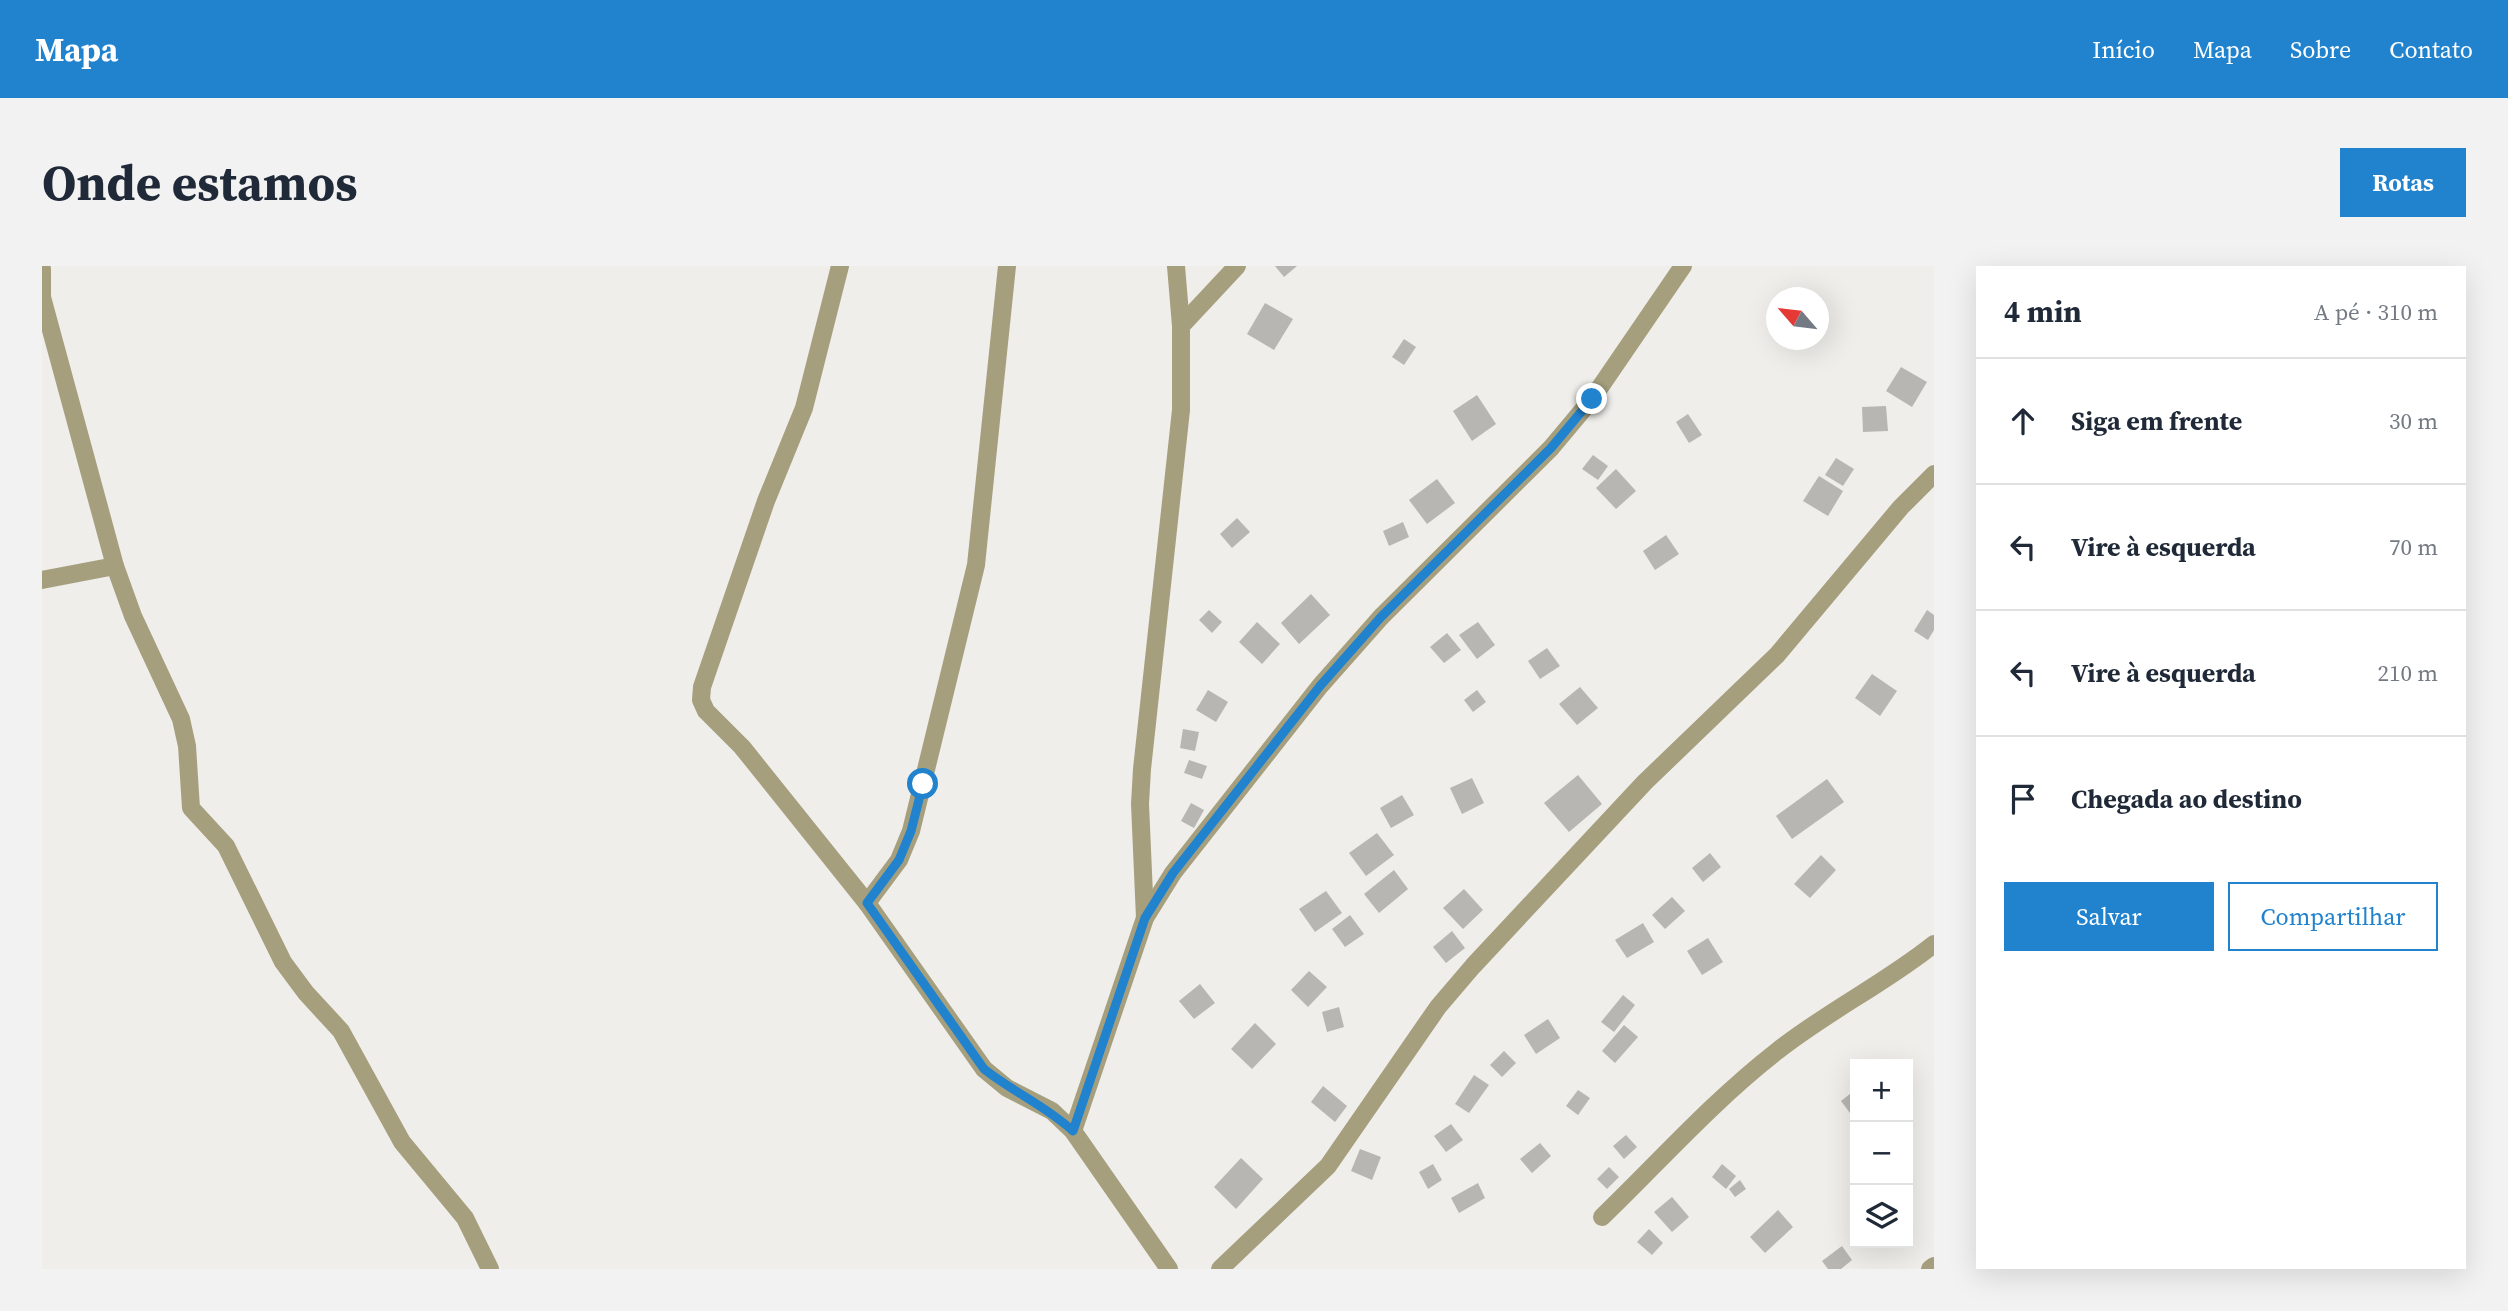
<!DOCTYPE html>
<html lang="pt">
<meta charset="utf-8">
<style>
:root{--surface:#fff;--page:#f2f2f3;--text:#1f2937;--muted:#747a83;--line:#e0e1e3;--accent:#2182ce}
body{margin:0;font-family:"Source Serif 4",serif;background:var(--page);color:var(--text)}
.controls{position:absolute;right:21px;bottom:21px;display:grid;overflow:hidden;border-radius:0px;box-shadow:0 7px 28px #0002}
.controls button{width:63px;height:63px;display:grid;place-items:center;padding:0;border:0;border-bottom:2px solid var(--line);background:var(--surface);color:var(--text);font:35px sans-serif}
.compass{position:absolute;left:1724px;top:21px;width:63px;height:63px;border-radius:50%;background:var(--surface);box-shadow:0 7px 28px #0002;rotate:298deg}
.stop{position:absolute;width:21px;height:21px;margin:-16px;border:5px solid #2182ce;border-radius:50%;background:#fff}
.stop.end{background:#2182ce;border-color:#fff;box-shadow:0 2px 7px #0008}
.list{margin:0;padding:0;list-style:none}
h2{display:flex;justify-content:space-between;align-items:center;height:91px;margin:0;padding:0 28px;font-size:30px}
h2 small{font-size:23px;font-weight:400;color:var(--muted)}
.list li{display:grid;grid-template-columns:46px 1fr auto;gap:21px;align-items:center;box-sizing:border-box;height:126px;padding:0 28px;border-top:2px solid var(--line)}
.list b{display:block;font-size:26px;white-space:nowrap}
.list em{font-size:23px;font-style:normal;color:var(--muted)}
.actions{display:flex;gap:14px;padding:21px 28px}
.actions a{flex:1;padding:16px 0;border:2px solid var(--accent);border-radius:0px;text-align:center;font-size:24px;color:var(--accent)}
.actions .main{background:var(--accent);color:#fff}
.icon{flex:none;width:38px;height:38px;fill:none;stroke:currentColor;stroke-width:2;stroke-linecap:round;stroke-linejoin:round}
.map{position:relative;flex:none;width:1892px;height:1003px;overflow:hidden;border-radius:0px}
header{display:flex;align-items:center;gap:42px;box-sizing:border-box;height:98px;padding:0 35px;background:var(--accent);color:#fff}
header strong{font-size:33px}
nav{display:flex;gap:38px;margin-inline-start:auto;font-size:24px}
.intro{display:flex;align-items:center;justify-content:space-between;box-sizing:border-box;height:168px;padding:0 42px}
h1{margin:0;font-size:49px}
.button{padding:18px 32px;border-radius:0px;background:var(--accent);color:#fff;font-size:24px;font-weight:700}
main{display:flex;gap:42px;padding:0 42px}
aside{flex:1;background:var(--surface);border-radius:0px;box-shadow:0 7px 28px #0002}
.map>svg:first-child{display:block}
.building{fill:#b7b6b2}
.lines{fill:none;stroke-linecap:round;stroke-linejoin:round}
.minor{stroke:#a69f7e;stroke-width:18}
.route{stroke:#2182ce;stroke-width:9}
</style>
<header>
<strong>Mapa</strong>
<nav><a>Início</a><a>Mapa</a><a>Sobre</a><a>Contato</a></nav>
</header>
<div class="intro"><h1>Onde estamos</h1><a class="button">Rotas</a></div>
<main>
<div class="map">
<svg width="1892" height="1003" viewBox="0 0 1892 1003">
<rect width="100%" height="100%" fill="#efeeea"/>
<!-- building -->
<g class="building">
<polygon points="1233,0 1255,0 1242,11"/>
<polygon points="1223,37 1251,53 1232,84 1205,68"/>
<polygon points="1362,73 1374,81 1362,99 1350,91"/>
<polygon points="1859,101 1885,116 1870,141 1844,125"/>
<polygon points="1435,129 1454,158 1430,175 1411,145"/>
<polygon points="1844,140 1846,165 1821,166 1820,141"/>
<polygon points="1646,148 1660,169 1647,177 1634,156"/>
<polygon points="1551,189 1566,200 1556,214 1540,203"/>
<polygon points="1794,192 1812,203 1801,220 1783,209"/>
<polygon points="1574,203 1594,225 1574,243 1554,222"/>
<polygon points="1777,210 1801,225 1786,250 1761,235"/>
<polygon points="1395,213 1413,237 1385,258 1367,234"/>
<polygon points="1195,252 1208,266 1190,282 1178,268"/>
<polygon points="1361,256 1367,271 1347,280 1341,265"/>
<polygon points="1624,269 1637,288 1613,304 1601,285"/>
<polygon points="1269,328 1288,349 1257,378 1239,357"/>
<polygon points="1167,344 1180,356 1170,367 1157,354"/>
<polygon points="1885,344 1892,349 1892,364 1886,374 1872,365"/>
<polygon points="1215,356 1238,378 1220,398 1197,376"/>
<polygon points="1436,356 1453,379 1435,393 1417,369"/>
<polygon points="1405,367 1419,384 1402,397 1388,381"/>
<polygon points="1505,382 1518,400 1498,413 1486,395"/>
<polygon points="1830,408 1855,425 1838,450 1813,432"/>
<polygon points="1538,421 1556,442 1535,459 1517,438"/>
<polygon points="1166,424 1186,436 1174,456 1154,444"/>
<polygon points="1435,424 1444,436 1431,446 1422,434"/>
<polygon points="1141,463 1157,466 1153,485 1138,482"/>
<polygon points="1147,494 1165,500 1160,513 1142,507"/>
<polygon points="1536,509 1560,538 1527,566 1502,537"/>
<polygon points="1430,512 1442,537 1420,548 1408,522"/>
<polygon points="1785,513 1802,536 1750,573 1734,550"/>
<polygon points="1360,529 1372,549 1349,562 1338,542"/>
<polygon points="1149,537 1162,544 1152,562 1139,555"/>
<polygon points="1335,567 1352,589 1324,610 1307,587"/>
<polygon points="1668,587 1679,601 1661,616 1650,602"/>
<polygon points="1779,589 1794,604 1768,632 1752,618"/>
<polygon points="1352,604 1366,623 1337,647 1322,628"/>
<polygon points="1422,623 1441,644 1421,663 1401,642"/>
<polygon points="1284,625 1300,647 1273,666 1257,643"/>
<polygon points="1630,631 1643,645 1623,663 1610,649"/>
<polygon points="1308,649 1322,668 1303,681 1290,663"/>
<polygon points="1601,657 1612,676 1585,692 1573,674"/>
<polygon points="1410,665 1423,682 1404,697 1391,681"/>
<polygon points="1666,672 1681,696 1660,709 1645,685"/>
<polygon points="1267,705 1285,721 1266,741 1249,724"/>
<polygon points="1158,718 1173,737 1152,753 1137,735"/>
<polygon points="1581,729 1593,739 1572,766 1559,756"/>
<polygon points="1297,741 1302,761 1285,766 1280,746"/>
<polygon points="1506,753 1518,772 1494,788 1482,769"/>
<polygon points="1213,757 1234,778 1210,803 1189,783"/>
<polygon points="1582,759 1596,771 1573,797 1560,785"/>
<polygon points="1462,785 1474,797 1460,811 1448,799"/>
<polygon points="1432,809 1447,819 1427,847 1413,838"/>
<polygon points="1281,820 1305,840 1293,856 1269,836"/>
<polygon points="1536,824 1548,832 1536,849 1524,840"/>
<polygon points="1813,824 1813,849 1811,851 1799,835"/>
<polygon points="1409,858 1421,874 1404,886 1392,870"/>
<polygon points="1584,869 1595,881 1582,893 1571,880"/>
<polygon points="1498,877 1509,890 1490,907 1478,893"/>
<polygon points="1318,883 1339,891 1330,914 1309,905"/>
<polygon points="1199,892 1221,913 1194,943 1172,921"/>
<polygon points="1391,898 1400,914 1386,923 1377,906"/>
<polygon points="1680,898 1694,910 1684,923 1670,911"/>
<polygon points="1567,901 1577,911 1565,923 1555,913"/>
<polygon points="1698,914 1704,923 1693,931 1687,923"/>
<polygon points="1436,917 1443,932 1417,947 1409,932"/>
<polygon points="1630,931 1647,951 1630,966 1612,946"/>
<polygon points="1736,944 1751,961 1723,987 1708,971"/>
<polygon points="1607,963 1621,977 1610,989 1595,976"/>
<polygon points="1800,980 1810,994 1799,1003 1786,1003 1780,995"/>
</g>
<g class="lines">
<!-- minor -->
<g class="minor">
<polyline points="798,0 762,142 724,235 660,421 659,434 664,445 700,481 825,637 942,803 965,822 1010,845 1031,865 1127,1003"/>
<polyline points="0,3 0,31 73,300 91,350 139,453 145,480 149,542 184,580 241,696 264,727 299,765 360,876 423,952 448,1003"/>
<polyline points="1139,60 1195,0"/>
<polyline points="0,314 73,300"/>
<polyline points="825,637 857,594 869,565 934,299 965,0"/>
<polyline points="1103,652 1098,538 1100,503 1139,144 1139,60 1134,0"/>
<polyline points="1031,865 1103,652 1131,607 1278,420 1339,351 1509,182 1550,133 1641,0"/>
<path d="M1560 951C1617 896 1671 835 1734 786 1784 746 1842 718 1892 678"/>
<polyline points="1178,1003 1286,900 1396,741 1431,700 1603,516 1735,389 1859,241 1892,208"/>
<polyline points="1888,1003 1892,1000"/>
</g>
</g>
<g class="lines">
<!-- route -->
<path class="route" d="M881 518 869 565 857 594 825 637 942 803C971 826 1004 840 1031 865L1103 652 1131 607 1278 420 1339 351 1509 182 1550 133"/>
</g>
</svg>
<div class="controls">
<button>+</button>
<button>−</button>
<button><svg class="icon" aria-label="layers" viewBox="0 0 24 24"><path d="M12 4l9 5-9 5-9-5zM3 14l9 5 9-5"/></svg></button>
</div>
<svg class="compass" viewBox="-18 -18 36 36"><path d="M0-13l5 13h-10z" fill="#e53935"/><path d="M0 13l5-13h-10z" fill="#747a83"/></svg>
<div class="stop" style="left:881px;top:518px"></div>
<div class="stop end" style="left:1550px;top:133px"></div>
</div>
<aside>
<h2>4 min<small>A pé · 310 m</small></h2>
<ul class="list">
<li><svg class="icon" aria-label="ahead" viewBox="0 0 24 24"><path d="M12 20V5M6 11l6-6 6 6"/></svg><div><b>Siga em frente</b></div><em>30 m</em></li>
<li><svg class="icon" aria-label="left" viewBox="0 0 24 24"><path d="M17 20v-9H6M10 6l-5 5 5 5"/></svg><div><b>Vire à esquerda</b></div><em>70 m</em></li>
<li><svg class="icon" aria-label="left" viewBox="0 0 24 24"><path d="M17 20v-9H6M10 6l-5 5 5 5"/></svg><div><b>Vire à esquerda</b></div><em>210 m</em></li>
<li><svg class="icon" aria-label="arrive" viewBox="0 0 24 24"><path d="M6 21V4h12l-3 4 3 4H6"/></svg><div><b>Chegada ao destino</b></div></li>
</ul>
<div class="actions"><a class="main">Salvar</a><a>Compartilhar</a></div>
</aside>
</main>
